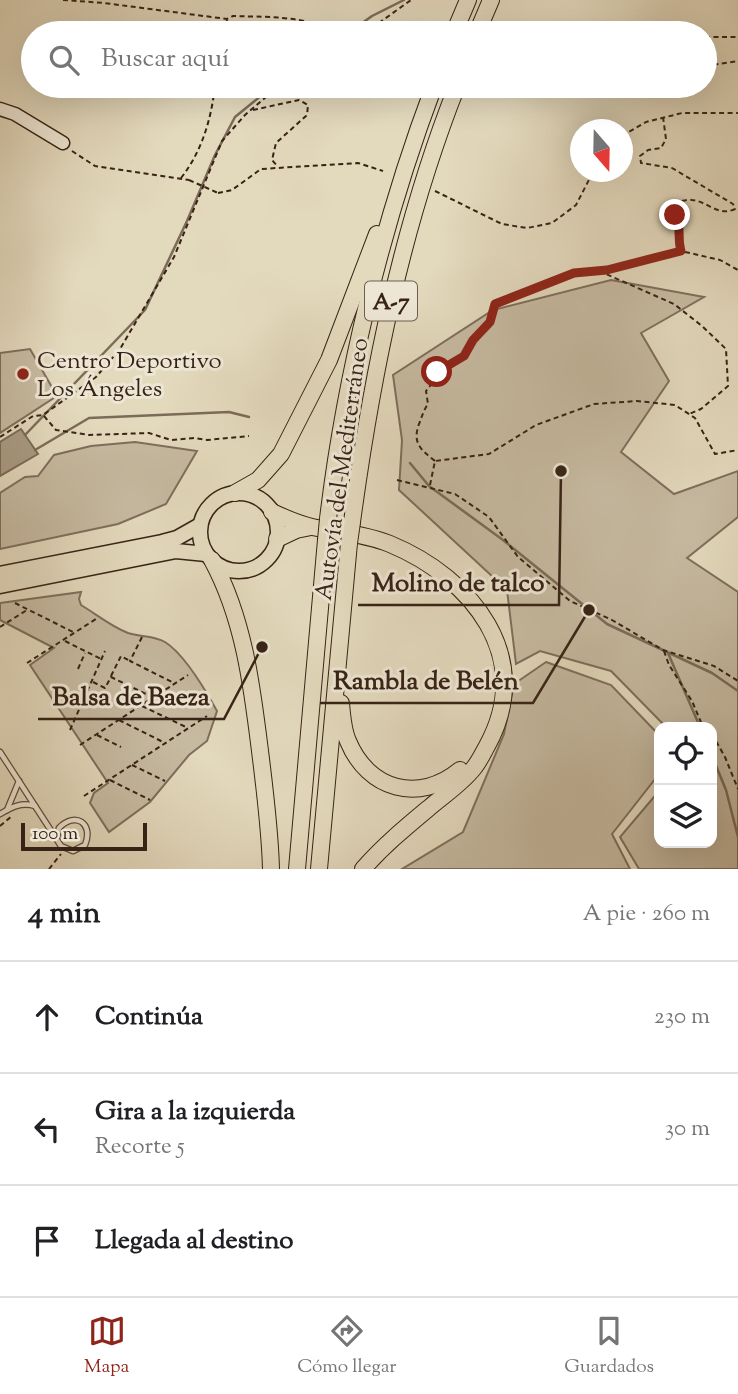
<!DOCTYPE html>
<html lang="es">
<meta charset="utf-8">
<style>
:root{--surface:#fff;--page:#f6f6f6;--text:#202124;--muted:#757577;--line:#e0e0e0;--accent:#8f2418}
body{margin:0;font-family:"Sorts Mill Goudy",serif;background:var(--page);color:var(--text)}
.controls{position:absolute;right:21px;bottom:21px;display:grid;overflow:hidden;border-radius:14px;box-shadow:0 7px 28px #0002}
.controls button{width:63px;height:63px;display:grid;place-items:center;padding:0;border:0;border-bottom:2px solid var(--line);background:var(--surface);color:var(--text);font:35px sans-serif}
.compass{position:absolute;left:570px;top:119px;width:63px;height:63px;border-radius:50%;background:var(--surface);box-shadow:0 7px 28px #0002;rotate:160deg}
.scale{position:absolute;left:21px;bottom:18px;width:126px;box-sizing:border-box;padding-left:7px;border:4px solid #372316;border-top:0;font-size:19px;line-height:24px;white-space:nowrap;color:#372316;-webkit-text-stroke:5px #ede6d4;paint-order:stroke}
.stop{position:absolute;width:21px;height:21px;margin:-16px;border:5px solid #8f2418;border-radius:50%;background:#fff}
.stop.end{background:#8f2418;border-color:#fff;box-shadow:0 2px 7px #0008}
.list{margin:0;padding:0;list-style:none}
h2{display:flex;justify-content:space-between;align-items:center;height:91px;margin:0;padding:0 28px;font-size:30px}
h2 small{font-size:23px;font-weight:400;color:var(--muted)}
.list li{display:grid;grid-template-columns:46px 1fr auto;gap:21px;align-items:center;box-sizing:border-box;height:112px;padding:0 28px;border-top:2px solid var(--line)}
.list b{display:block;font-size:26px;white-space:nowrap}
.list p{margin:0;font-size:23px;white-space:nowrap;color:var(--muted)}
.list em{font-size:23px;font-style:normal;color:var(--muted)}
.icon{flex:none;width:38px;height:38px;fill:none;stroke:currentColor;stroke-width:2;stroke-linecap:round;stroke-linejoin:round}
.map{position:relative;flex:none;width:738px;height:869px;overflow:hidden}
.search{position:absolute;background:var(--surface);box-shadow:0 7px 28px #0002;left:21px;right:21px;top:21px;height:77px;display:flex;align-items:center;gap:18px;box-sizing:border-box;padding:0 24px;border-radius:38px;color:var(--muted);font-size:26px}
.sheet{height:427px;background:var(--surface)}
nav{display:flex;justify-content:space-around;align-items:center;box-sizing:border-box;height:98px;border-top:2px solid var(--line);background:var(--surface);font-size:19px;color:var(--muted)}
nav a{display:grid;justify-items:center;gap:4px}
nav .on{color:var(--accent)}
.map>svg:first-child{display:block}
.green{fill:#c6baa1;stroke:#7e6e5c;stroke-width:2}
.water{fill:#a99b84;stroke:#7b6b58;stroke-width:2}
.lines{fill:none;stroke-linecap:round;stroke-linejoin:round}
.stream{stroke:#7b6b58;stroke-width:2.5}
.lane-casing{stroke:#625040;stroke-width:7}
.secondary-casing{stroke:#372316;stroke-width:15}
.primary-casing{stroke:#372316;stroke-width:17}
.highway-casing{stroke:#372316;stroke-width:18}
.path{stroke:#372316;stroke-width:2;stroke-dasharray:5 3.5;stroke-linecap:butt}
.lane{stroke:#ede6d4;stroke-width:4.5}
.secondary{stroke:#ede6d4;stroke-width:12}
.primary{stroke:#e3d9bd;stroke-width:14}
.highway{stroke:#e3d9bd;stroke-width:16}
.highway-bridge-casing{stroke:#372316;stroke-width:18;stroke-linecap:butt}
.path-bridge{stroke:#372316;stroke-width:2;stroke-dasharray:5 3.5;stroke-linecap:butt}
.highway-bridge{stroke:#e3d9bd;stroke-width:16}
.route{stroke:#8f2418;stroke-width:9}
.poi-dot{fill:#8f2418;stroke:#ede6d4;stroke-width:2.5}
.labels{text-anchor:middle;stroke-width:6;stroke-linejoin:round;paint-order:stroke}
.shield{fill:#ede6d4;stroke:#6e5e4f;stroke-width:2}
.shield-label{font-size:23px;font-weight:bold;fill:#372316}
.poi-label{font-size:24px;fill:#372316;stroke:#ede6d4;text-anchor:start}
.street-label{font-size:24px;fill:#372316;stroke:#ede6d4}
.leader{fill:none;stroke:#372316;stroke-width:2.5}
.callout-dot{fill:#372316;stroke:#ede6d4;stroke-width:2.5}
.callout-label{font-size:26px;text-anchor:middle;font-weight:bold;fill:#372316;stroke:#ede6d4;stroke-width:6;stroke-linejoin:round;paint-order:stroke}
</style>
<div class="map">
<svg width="738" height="869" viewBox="0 0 738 869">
<rect width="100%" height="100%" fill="#e3d9bd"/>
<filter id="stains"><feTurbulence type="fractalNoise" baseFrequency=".00286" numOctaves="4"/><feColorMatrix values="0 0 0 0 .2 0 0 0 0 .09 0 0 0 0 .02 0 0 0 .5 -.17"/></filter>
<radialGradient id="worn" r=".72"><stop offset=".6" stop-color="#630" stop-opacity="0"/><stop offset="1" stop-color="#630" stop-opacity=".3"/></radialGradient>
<!-- green -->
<g class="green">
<polygon points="611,280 704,297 641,333 669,381 621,452 674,494 738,471 738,517 687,558 738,592 738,869 639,869 620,837 659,791 659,843 712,843 712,727 666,727 611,671 540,651 516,664 507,590 399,490 402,440 393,375 493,310"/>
<polygon points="30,349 57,396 0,433 0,353"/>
<polygon points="135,442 197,451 166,504 118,524 0,549 0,493 25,477 38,476 54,455 91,446"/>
<path d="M81 592 79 599 81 605C96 614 112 627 128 633 140 637 153 635 165 642 184 654 206 691 217 711L207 741 189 755 150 802 109 832 90 803 94 793 108 783 30 665 54 648 0 620V603Z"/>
<polygon points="546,662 611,685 659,735 659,774 612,834 630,869 402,869 463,832 504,734 514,684"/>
</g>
<!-- water -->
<polygon class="water" points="21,429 38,454 0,476 0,442"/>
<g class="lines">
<!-- stream -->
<g class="stream">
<polyline points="348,33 372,16 404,0"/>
<polyline points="25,435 145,310 187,221 215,155 235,117 273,86"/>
<polyline points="35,450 89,418 229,412 249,417"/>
<polyline points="410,463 429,486 503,540 607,624 712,673 738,691"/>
<polyline points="668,653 700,727"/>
<polyline points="712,756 726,790 738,837"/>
</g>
<!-- lane casing -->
<g class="lane-casing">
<g id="lane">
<path d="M0 752 61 846 73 851 85 845C94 823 75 811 59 828L57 837"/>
<polyline points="7,810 19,781"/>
<path d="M0 814C12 807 21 802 35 806"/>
</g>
</g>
<!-- secondary casing -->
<g class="secondary-casing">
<polyline id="secondary" points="0,109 15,114 63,143"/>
</g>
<!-- primary casing -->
<g class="primary-casing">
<g id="primary">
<circle cx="239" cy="532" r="39"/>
<polyline points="0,574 162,542 177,538 200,525"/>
<polyline points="0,586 176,551 206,554"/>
</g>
</g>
<!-- highway casing -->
<g class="highway-casing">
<g id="highway">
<polyline points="454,33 468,0"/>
<polyline points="477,33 491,0"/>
<polyline points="235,493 258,480 281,454 329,360 377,234"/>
<path d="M272 512C285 518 299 524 312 527 338 532 365 534 390 544 472 578 536 657 487 746 483 753 479 762 473 769 461 784 444 795 430 807 406 827 383 846 363 869"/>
<path d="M328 519C345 376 383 221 434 86"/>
<path d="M352 522C372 374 402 225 457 86"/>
<polyline points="277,539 296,530 311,527"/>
<path d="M212 560C244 619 252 686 260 751 265 791 270 830 271 869"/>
<path d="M341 703C342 715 343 730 348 741 368 790 419 804 460 770"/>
<polyline points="297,869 326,540"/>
<polyline points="319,869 349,543"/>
</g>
</g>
<!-- path -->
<g class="path">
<path d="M63 0 104 3 227 19 233 16C255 17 316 15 328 33"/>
<polyline points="224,33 227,20"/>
<polyline points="365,33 411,0"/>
<polyline points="705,37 738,37"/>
<polyline points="705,66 738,61"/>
<polyline points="253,110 299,100 308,105 307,115 276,143 272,160 278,167"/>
<path d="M663 117 666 139 661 148 648 150 640 156 641 163 672 168 733 204 735 209C718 217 707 201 692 200 687 199 679 202 674 203L672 209 680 224 678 234 681 251 720 260 738 270"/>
<polyline points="622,136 646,122 682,113 738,113"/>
<polyline points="72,151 95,166 189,180"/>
<path d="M181 178C202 151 211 120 215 86"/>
<polyline points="435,191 502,224 527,228 552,223 576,205 593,172"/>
<polyline points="218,193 232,190 261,169 358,163 383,171"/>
<polyline points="599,271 674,304 702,326 726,349 728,386 701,409 689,414"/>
<polyline points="44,416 56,430 89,435 149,433 171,440 194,438 207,440 249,436"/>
<polyline points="0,437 33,416 43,415 96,377 120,349 174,257 222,141 245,115 279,86"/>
<path d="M435 461C421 450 412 443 419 424 422 417 423 411 428 404L426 391 437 377V372L464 356 473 340 490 322 495 304 574 273 607 270 681 251"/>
<polyline points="397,480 455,494 489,517 518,557 570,601 612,620 663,650 714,666 738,681"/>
<polyline points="430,485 435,461 489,454 536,425 594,404 637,401 675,405 695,418 715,454 738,450"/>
<polyline points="15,603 73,632"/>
<polyline points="0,627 27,610"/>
<polyline points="142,637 130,661 174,683"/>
<polyline points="65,641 101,659"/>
<polyline points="664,651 669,665 692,701 703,727"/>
<polyline points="27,663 96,619"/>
<polyline points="78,669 85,653"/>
<polyline points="111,676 121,656 130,661"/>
<polyline points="93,682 105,688 111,677 152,697"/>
<polyline points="142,706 188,728"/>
<polyline points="119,720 165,743"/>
<polyline points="70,730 105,651"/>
<polyline points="712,734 725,757 738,789"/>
<polyline points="97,735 121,747"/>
<polyline points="80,745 188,675"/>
<polyline points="132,765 165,781"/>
<polyline points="110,780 150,800"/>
<polyline points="84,796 207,716"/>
<polyline points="0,826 12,816"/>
<polyline points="49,869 61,854"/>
</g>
<!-- lane -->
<use href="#lane" class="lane"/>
<!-- secondary -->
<use href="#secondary" class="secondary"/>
<!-- primary -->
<use href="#primary" class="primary"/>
<!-- highway -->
<use href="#highway" class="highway"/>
<!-- highway-bridge casing -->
<g class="highway-bridge-casing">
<g id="highway-bridge">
<polyline points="326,540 328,519"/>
<polyline points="349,543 352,522"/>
</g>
</g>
<!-- path-bridge -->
<polyline class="path-bridge" points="189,180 218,193"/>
<!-- highway-bridge -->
<use href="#highway-bridge" class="highway-bridge"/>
</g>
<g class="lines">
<!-- route -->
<path class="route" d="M437 372 464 356 473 340 490 322 495 304 574 273 607 270 681 251C677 238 682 227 675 215"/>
</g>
<!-- markers -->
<circle class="poi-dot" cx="23" cy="374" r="7"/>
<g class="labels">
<!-- shield labels -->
<rect class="shield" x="365" y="281.5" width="52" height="39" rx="5"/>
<g class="shield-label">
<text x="391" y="309">A-7</text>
</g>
<!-- poi labels -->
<g class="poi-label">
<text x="37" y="368">Centro Deportivo<tspan x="37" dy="28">Los Ángeles</tspan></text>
</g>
<!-- street labels -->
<g class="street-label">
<text transform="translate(341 469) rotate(-82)" y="8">Autovía del Mediterráneo</text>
</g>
</g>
<!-- callouts -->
<path class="leader" d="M561 471L559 605H358M589 610L533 703H320M262 647L224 719H38"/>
<g class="callout-dot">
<circle cx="561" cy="471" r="7"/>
<circle cx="589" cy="610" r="7"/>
<circle cx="262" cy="647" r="7"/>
</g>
<g class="callout-label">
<text x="458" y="591">Molino de talco</text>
<text x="426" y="689">Rambla de Belén</text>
<text x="131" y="705">Balsa de Baeza</text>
</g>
<rect width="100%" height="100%" filter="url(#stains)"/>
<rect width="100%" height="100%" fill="url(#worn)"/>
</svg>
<div class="controls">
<button><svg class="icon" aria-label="locate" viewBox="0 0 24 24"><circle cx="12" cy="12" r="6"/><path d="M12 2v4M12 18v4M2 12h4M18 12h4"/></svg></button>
<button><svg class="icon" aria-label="layers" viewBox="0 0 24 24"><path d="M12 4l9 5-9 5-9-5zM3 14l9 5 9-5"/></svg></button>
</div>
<svg class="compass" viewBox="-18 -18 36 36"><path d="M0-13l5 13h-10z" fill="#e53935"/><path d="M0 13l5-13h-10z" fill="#757577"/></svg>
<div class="scale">100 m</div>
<div class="stop" style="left:437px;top:372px"></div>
<div class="stop end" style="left:675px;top:215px"></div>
<div class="search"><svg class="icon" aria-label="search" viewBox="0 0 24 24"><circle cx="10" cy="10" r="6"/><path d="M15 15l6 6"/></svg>Buscar aquí</div>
</div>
<section class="sheet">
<h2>4 min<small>A pie · 260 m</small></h2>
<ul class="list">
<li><svg class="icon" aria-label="ahead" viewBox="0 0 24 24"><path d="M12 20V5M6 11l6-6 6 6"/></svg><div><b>Continúa</b></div><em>230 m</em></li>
<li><svg class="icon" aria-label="left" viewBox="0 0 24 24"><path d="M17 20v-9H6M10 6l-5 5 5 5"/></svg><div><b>Gira a la izquierda</b><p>Recorte 5</p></div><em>30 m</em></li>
<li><svg class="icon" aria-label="arrive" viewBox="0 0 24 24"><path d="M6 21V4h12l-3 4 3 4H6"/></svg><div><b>Llegada al destino</b></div></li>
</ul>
</section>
<nav>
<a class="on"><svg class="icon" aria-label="map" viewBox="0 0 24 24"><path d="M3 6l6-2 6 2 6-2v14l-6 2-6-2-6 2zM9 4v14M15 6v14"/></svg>Mapa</a>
<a><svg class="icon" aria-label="directions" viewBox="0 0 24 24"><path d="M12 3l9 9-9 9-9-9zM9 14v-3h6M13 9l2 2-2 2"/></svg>Cómo llegar</a>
<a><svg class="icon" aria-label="saved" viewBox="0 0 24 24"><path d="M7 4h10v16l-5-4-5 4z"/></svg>Guardados</a>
</nav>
